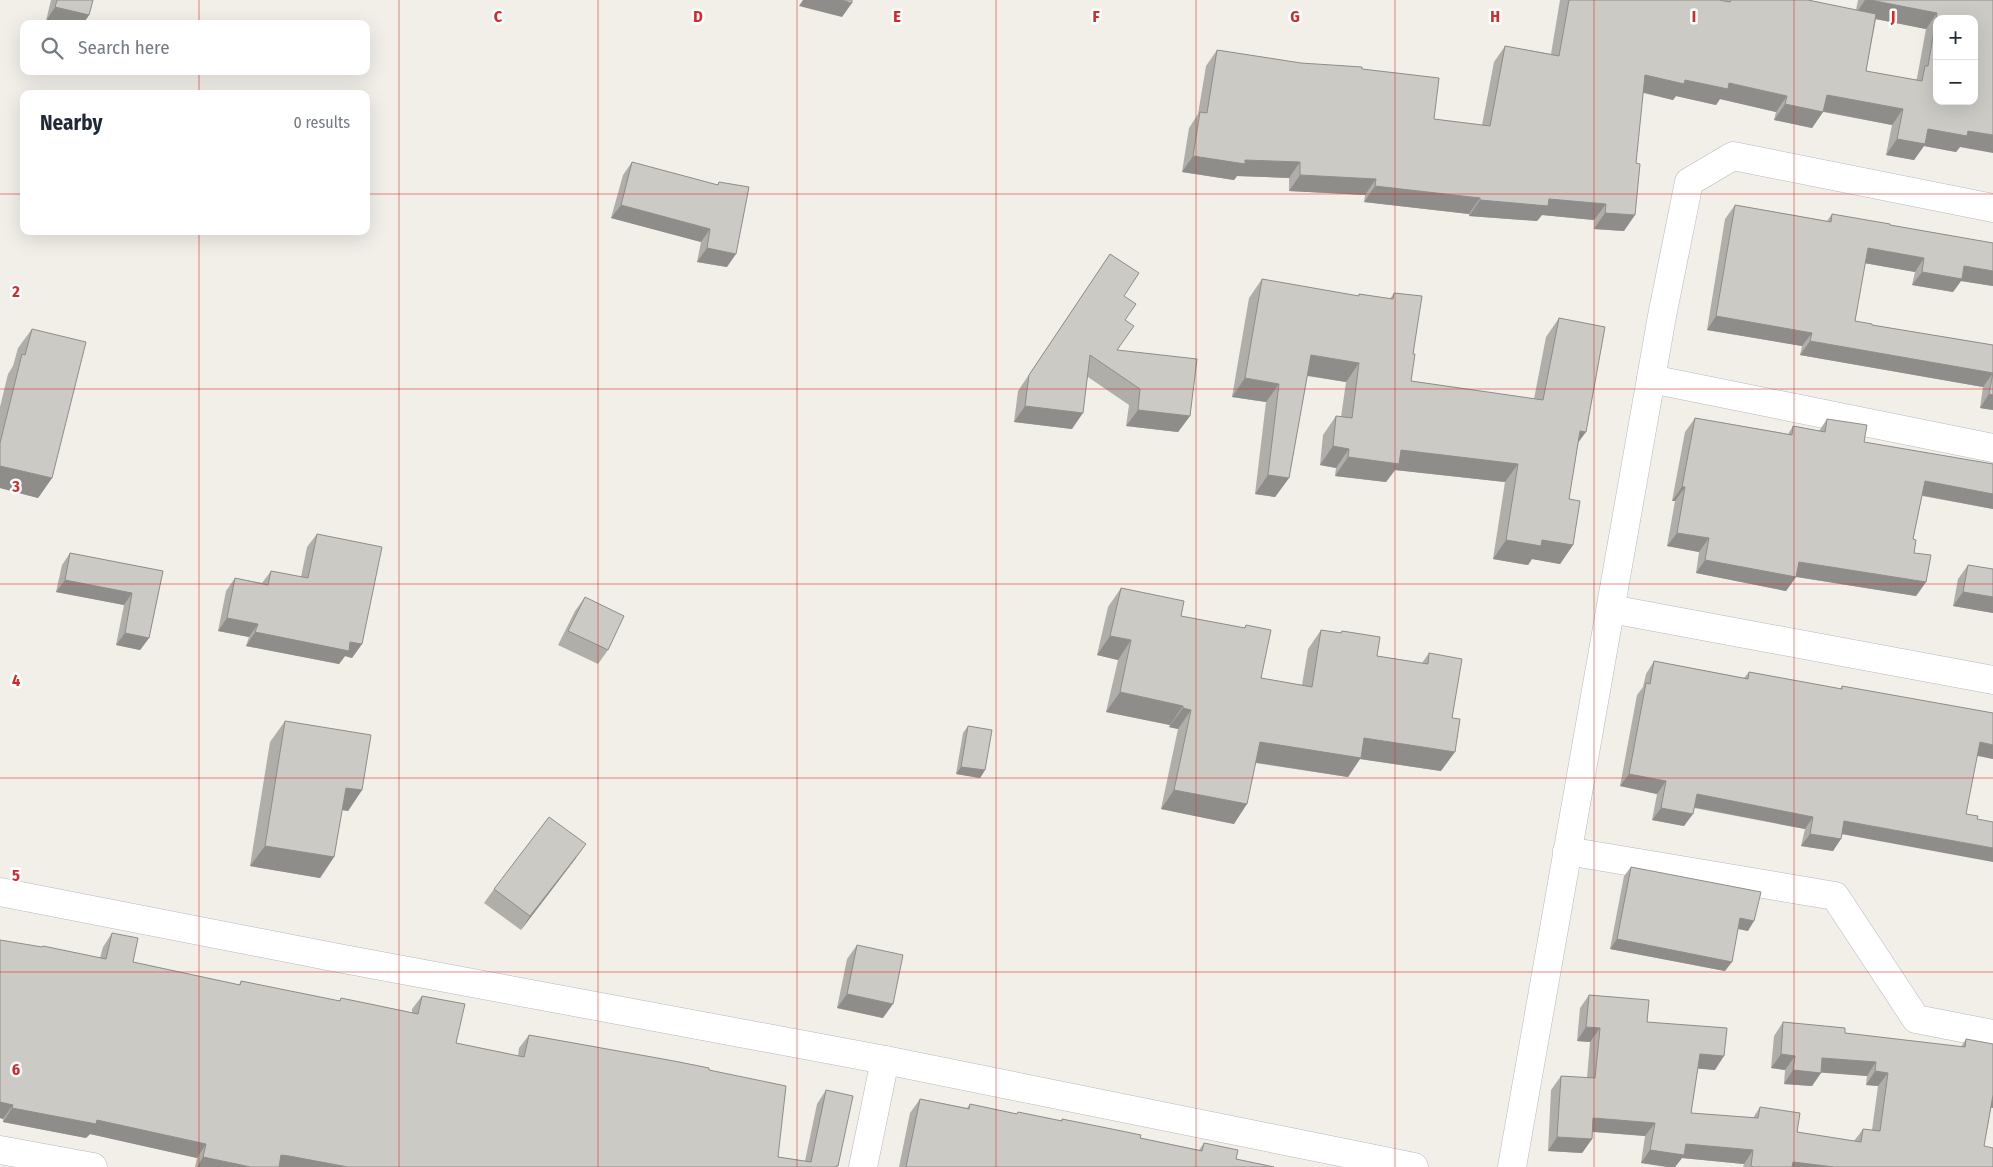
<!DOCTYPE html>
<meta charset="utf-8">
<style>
:root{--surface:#fff;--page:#f6f6f7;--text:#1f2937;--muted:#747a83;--line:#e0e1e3}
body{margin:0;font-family:"Fira Sans Condensed",sans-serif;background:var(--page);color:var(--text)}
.controls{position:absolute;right:15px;top:15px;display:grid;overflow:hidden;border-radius:10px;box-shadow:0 5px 20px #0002}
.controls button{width:45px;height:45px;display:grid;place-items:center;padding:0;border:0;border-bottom:1px solid var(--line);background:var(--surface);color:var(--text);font:25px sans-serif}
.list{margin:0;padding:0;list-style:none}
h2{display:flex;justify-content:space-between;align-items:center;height:65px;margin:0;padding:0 20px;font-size:21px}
h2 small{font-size:16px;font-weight:400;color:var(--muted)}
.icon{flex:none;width:28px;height:28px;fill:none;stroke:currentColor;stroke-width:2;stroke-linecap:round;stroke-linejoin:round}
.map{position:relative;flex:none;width:1993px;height:1167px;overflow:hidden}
.search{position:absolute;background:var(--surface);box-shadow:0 5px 20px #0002;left:20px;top:20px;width:350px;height:55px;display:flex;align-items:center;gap:12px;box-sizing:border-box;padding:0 18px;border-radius:10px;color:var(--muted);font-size:19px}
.panel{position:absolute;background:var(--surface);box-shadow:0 5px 20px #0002;left:20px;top:90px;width:350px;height:145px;border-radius:10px}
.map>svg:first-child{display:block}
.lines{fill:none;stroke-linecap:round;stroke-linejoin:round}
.minor-casing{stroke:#b5b8bc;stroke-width:29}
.minor{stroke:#fff;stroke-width:28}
.wall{fill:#afaea9;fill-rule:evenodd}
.shaded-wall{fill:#8f8d8a}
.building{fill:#cccac5;stroke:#8f8d8a;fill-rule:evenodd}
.grid{fill:none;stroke:#d62828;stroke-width:1;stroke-opacity:0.55}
.grid-label{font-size:16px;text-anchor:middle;font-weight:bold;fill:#d62828;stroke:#fff;stroke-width:5;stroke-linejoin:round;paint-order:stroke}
</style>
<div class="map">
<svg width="1993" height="1167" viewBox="0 0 1993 1167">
<rect width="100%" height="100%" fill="#f1efe8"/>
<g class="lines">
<!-- minor casing -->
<g class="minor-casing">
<g id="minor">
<polyline points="1651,379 1993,448"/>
<polyline points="1611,609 1993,680"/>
<polyline points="1567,851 1835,896 1916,1019 1993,1034"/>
<polyline points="0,892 333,957 885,1060 1414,1167"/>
<polyline points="0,1150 93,1167"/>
<polyline points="863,1167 885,1060"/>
<polyline points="1512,1167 1662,316 1689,182 1733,156 1993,208"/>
</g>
</g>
<!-- minor -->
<use href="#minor" class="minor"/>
</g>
<!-- wall -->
<g class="wall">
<polygon points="51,0 93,0 89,15 83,24 58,24 46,21"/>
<path d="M1560 0H1719L1723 1V0H1808L1856 10 1858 0H1993L1960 147 1956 152 1924 146 1914 160 1886 155 1892 125 1823 112 1812 128 1774 120 1776 112 1720 99 1716 105 1676 96 1673 100 1643 93 1624 231 1594 229V220L1542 215 1537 221 1469 216V214L1364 202 1365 195 1289 191V178L1237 176 1234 180 1182 172 1189 128 1198 114 1206 66 1217 50 1301 63 1362 69 1434 119 1482 125 1494 62 1505 46 1551 54ZM1876 19 1926 29 1917 78 1916 80 1866 71Z"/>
<polygon points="632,162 717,185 719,182 727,267 697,262 701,242 611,218 623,175"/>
<polygon points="1735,205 1827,221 1832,214 1890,225 1993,243 1993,286 1961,281 1953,292 1912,285 1915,272 1865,263 1855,321 1872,325 1993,345 1993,410 1980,408 1983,387 1800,355 1802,346 1707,330 1725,219"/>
<polygon points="1110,254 1124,296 1125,320 1117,350 1190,416 1178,432 1126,426 1129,405 1088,377 1072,429 1014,422 1018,391"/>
<polygon points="1262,279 1358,296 1359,294 1390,299 1394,293 1413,354 1411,381 1534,399 1546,337 1559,318 1578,443 1569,499 1573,545 1560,564 1532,559 1528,565 1493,559 1505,482 1395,470 1386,482 1335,476 1336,468 1320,465 1323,435 1336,416 1341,417 1346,382 1307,376 1289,478 1275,497 1255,494 1266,402 1232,397 1249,298"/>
<polygon points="32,329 52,478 38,498 0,488 0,407 8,374 13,366 18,348"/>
<polygon points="1695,418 1788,434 1793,426 1819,431 1827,419 1864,442 1993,464 1993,509 1922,496 1913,539 1914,553 1926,582 1916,596 1796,577 1786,591 1696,573 1699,552 1667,546 1675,501 1672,501 1685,432"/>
<polygon points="317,534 362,644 352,658 345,656 339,664 246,646 249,637 218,631 226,591 235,578 262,583 271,571 301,577 307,547"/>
<polygon points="70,553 163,571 149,638 140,650 116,645 124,605 56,592 62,565"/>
<polygon points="1968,565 1993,569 1993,613 1953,606 1958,579"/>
<polygon points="1121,588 1181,616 1244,628 1246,625 1261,678 1302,685 1308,649 1321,630 1340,633 1342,631 1377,656 1422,663 1429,653 1441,771 1360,759 1348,777 1255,763 1234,824 1161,809 1178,729 1169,727 1170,725 1106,712 1118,660 1097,655 1108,607"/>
<polygon points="585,597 608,650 598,664 558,645 575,611"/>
<polygon points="1654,661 1744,678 1749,672 1840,689 1842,686 1993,759 1977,756 1842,835 1833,851 1801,846 1805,829 1694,808 1684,826 1652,820 1657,794 1620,786 1637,695 1643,687 1646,674"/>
<polygon points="285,721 362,790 348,811 342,810 334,857 320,878 250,866 270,742"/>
<polygon points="968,726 985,770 980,778 956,774 963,733"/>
<polygon points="576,858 521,930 484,903 494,889"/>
<polygon points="1631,867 1748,931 1738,929 1725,971 1610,949 1624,876"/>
<polygon points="112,933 133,962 239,985 241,981 339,1001 341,998 412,1013 412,1009 422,996 456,1043 518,1056 519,1048 529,1035 709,1070 778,1157 805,1161 817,1104 826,1090 837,1167 195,1167 197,1158 90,1134 86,1138 3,1122 3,1119 0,1118 0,940 42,947 43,946 100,958 103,947"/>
<polygon points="857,945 883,1018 837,1008 847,959"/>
<polygon points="1589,995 1647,1022 1715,1070 1698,1068 1691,1113 1753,1118 1760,1107 1797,1132 1854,1141 1863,1129 1872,1130 1878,1086 1866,1085 1867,1076 1821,1072 1812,1086 1784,1084 1785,1070 1771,1068 1774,1036 1783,1022 1845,1033 1961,1047 1966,1039 1991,1108 1984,1146 1993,1167 1743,1167 1744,1164 1682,1158 1675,1167 1641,1163 1645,1136 1592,1132 1592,1139 1582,1153 1548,1151 1551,1090 1561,1076 1587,1078 1590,1042 1577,1041 1580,1008"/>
<polygon points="920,1099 967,1108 970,1104 1017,1114 1018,1112 1061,1121 1062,1119 1140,1138 1199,1150 1204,1143 1236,1159 1274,1167 899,1167 910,1113"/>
</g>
<!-- shaded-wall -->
<g class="shaded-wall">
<polygon points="803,0 841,0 852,3 842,17 799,6"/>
<polygon points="1865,0 1870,0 1937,13 1926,29 1855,15"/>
<polygon points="55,7 89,15 83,24 58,24 46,21"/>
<polygon points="1645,75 1685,80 1729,83 1787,96 1776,112 1720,99 1716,105 1676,96 1673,100 1634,90"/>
<polygon points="1827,95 1903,109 1892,125 1821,111 1823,112 1812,128 1774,120 1785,104"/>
<polygon points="1928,129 1968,131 1993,135 1993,153 1960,147 1956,152 1924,146 1914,160 1886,155 1897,139"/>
<polygon points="1193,156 1245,160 1300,162 1289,178 1237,176 1234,180 1182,172"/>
<polygon points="1300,175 1376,179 1365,195 1289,191"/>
<polygon points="1375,186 1480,198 1469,214 1364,202"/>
<polygon points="1549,199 1606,204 1594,220 1542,215 1537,221 1469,216 1480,200"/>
<polygon points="621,205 710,229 701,242 611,218"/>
<polygon points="1605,213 1635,215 1624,231 1594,229"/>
<polygon points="707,248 736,254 727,267 697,262"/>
<polygon points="1868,248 1924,258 1915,272 1858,262"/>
<polygon points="1964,266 1993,271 1993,286 1961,281 1953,292 1912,285 1922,272"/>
<polygon points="1716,316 1812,333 1802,346 1707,330"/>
<polygon points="1810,341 1993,373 1983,387 1800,355"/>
<polygon points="1311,355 1359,363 1346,382 1298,374"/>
<polygon points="1245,378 1279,384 1266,402 1232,397"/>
<polygon points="1989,394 1993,395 1993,410 1980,408"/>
<polygon points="1025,406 1083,413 1072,429 1014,422"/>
<polygon points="1138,410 1190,416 1178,432 1126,426"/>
<polygon points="1580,431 1586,432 1572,451"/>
<polygon points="1333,446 1349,449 1336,468 1320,465"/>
<polygon points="1401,450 1518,464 1505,482 1395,470 1386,482 1335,476 1348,457"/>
<polygon points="0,466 52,478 38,498 0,488"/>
<polygon points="1268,475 1289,478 1275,497 1255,494"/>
<polygon points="1925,481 1993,494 1993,509 1915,494"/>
<polygon points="1682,487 1685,487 1675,501 1672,501"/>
<polygon points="1677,533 1709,538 1699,552 1667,546"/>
<polygon points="1506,540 1542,540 1573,545 1560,564 1532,559 1528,565 1493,559"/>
<polygon points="1705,560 1799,562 1926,582 1916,596 1791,576 1796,577 1786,591 1696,573"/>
<polygon points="65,580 132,593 124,605 56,592"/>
<polygon points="1963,592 1993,597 1993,613 1953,606"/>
<polygon points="227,618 258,624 249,637 218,631"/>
<polygon points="255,632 350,642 362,644 352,658 345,656 339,664 246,646"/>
<polygon points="125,633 149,638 140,650 116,645"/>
<polygon points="1110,636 1131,640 1118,660 1097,655"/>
<polygon points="1120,692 1183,706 1170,725 1106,712"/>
<polygon points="1183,708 1191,710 1178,729 1169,727"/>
<polygon points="1364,738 1455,752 1441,771 1360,759 1348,777 1246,761 1260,742"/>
<polygon points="1980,742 1993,745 1993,759 1971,754"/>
<polygon points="961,767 985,770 980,778 956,774"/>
<polygon points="1629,774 1666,781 1657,794 1620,786"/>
<polygon points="346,788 362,790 348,811 332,808"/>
<polygon points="1174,790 1247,804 1234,824 1161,809"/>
<polygon points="1697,794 1813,817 1805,829 1688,806"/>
<polygon points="1661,808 1693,814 1684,826 1652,820"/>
<polygon points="1844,821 1993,848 1993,862 1836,833"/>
<polygon points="1810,834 1841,839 1833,851 1801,846"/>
<polygon points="586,844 576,858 521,930 530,916"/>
<polygon points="265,846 334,857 320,878 250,866"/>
<polygon points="1740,918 1754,921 1748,931 1734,928"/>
<polygon points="1617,939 1732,962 1725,971 1610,949"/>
<polygon points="847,994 893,1004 883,1018 837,1008"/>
<polygon points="1586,1027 1600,1028 1590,1042 1577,1041"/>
<polygon points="1700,1054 1724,1056 1715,1070 1690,1068"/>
<polygon points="1781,1054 1795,1056 1785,1070 1771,1068"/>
<polygon points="1822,1058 1876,1062 1867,1076 1813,1072"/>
<polygon points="1793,1070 1821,1073 1812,1086 1784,1084"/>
<polygon points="1875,1071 1888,1073 1878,1086 1866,1085"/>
<polygon points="1993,1094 1993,1108 1984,1107"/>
<polygon points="0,1102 13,1105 3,1119 0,1118"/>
<polygon points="12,1108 97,1120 206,1144 197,1158 90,1134 86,1138 3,1122"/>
<polygon points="1593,1118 1655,1123 1645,1136 1584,1131"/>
<polygon points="1557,1137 1592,1139 1582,1153 1548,1151"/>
<polygon points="1686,1144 1753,1150 1744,1164 1682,1158 1675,1167 1667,1167 1641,1163 1650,1150"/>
<polygon points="281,1155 289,1156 348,1167 273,1167"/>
<polygon points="203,1157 251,1167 197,1167"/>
<polygon points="1793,1162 1834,1167 1789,1167"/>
</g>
<!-- building -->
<g class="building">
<polygon points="57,0 93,0 89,15 55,7"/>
<polygon points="841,0 852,0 852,3"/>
<path d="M1569 0H1719L1730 2 1731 0H1808L1876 14 1866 71 1922 81 1925 66H1928L1937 13 1870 0H1993V135L1968 131 1967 136 1928 129 1925 144 1897 139 1903 109 1827 95 1823 112 1785 104 1787 96 1729 83 1728 89 1685 80 1684 84 1645 75 1636 163 1640 164 1635 215 1605 213 1606 204 1549 199 1548 206 1480 200V198L1375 186 1376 179 1300 175V162L1245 160V164L1193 156 1200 112 1207 113 1217 50 1301 63 1362 67V69L1439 78 1434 119 1490 126 1505 46 1559 56ZM1937 19H1974V101H1937Z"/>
<polygon points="632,162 718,185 719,182 749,187 736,254 707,248 710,229 621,205"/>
<polygon points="1735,205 1831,222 1832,214 1890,224 1890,225 1993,243 1993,271 1964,266 1962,279 1922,272 1924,258 1868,248 1855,321 1872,324 1872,325 1993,345 1993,395 1989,394 1993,373 1810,341 1812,333 1716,316"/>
<polygon points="1110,254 1139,273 1124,296 1136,304 1125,320 1134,326 1117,350 1197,359 1190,416 1138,410 1140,389 1090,355 1083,413 1025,406 1029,375"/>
<polygon points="1262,279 1359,296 1359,294 1393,299 1394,293 1422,296 1413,354 1415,354 1411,381 1543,400 1559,318 1605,327 1586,432 1580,431 1569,499 1580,501 1573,545 1542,540 1541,546 1506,540 1518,464 1401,450 1399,464 1348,457 1349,449 1333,446 1336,416 1352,418 1359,363 1311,355 1289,478 1268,475 1279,384 1245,378"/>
<polygon points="32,329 86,342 52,478 0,466 0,443 22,354 25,355"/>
<polygon points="1695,418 1792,435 1793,426 1825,432 1827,419 1867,425 1864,442 1993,464 1993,494 1925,481 1913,539 1916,540 1914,553 1931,555 1926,582 1799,562 1796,577 1705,560 1709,538 1677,533 1685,487 1682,487"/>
<polygon points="317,534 382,547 362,644 350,642 349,651 255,632 258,624 227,618 235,578 268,585 271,571 308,578"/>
<polygon points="70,553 163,571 149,638 125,633 132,593 65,580"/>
<polygon points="1968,565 1993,569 1993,597 1963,592"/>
<polygon points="1121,588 1184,601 1181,616 1245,628 1246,625 1271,630 1261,678 1312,687 1321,630 1341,633 1342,631 1380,637 1377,656 1428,664 1429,653 1462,659 1452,718 1460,719 1455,752 1364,738 1361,758 1260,742 1247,804 1174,790 1191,710 1183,708 1183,706 1120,692 1131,640 1110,636"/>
<polygon points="585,597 624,616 608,650 568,631"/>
<polygon points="1654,661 1748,679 1749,672 1842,689 1842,686 1993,713 1993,745 1980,742 1966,814 1978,816 1977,819 1993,822 1993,848 1844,821 1841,839 1810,834 1813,817 1697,794 1693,814 1661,808 1666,781 1629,774 1646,683 1650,684"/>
<polygon points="285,721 371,735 362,790 346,788 334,857 265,846"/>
<polygon points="968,726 992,730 985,770 961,767"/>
<polygon points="549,817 586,844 530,916 494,889"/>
<polygon points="1631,867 1761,892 1754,921 1740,918 1732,962 1617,939"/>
<polygon points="112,933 138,938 133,962 240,985 241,981 340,1001 341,998 418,1014 422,996 465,1004 456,1043 524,1057 529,1035 674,1061 709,1068 709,1070 786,1086 778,1157 811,1162 826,1090 853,1096 838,1166 836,1166 836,1167 348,1167 289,1156 281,1155 279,1167 251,1167 203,1157 206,1144 97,1120 96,1124 12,1108 13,1105 0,1102 0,940 42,947 43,946 106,959"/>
<polygon points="857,945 903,955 893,1004 847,994"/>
<polygon points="1589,995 1649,1000 1647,1022 1727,1028 1724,1056 1700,1054 1691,1113 1758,1118 1760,1107 1800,1113 1797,1132 1861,1142 1863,1129 1880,1131 1888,1073 1875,1071 1876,1062 1822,1058 1821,1073 1793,1070 1795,1056 1781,1054 1783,1022 1845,1028 1845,1033 1965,1047 1966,1039 1993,1044 1993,1095 1984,1146 1993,1148 1993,1167 1834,1167 1793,1162 1792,1167 1754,1167 1751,1166 1753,1150 1686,1144 1684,1155 1650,1150 1655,1123 1593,1118 1592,1139 1557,1137 1561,1076 1595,1078 1600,1028 1586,1027"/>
<polygon points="920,1099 969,1109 970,1104 1017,1114 1018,1112 1062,1121 1062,1119 1107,1128 1141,1135 1140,1138 1202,1151 1204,1143 1238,1150 1236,1159 1274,1167 906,1167"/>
</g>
<!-- grid -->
<path class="grid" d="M199 0V24M399 0V1167M598 0V1167M797 0V1167M996 0V1167M1196 0V1167M1395 0V1167M1594 0V1167M1794 0V1167M199 71V94M0 194H24M366 194H1993M199 231V1167M0 389H1993M0 584H1993M0 778H1993M0 972H1993"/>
<g class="grid-label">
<text x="498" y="22">C</text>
<text x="698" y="22">D</text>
<text x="897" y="22">E</text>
<text x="1096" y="22">F</text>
<text x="1295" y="22">G</text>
<text x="1495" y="22">H</text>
<text x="1694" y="22">I</text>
<text x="1893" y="22">J</text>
<text x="16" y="297">2</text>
<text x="16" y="492">3</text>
<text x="16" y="686">4</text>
<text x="16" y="881">5</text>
<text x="16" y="1075">6</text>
</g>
</svg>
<div class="controls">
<button>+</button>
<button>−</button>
</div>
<div class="search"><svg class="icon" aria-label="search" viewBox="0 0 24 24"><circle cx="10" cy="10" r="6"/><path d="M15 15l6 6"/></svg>Search here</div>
<section class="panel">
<h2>Nearby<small>0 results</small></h2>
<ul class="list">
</ul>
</section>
</div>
